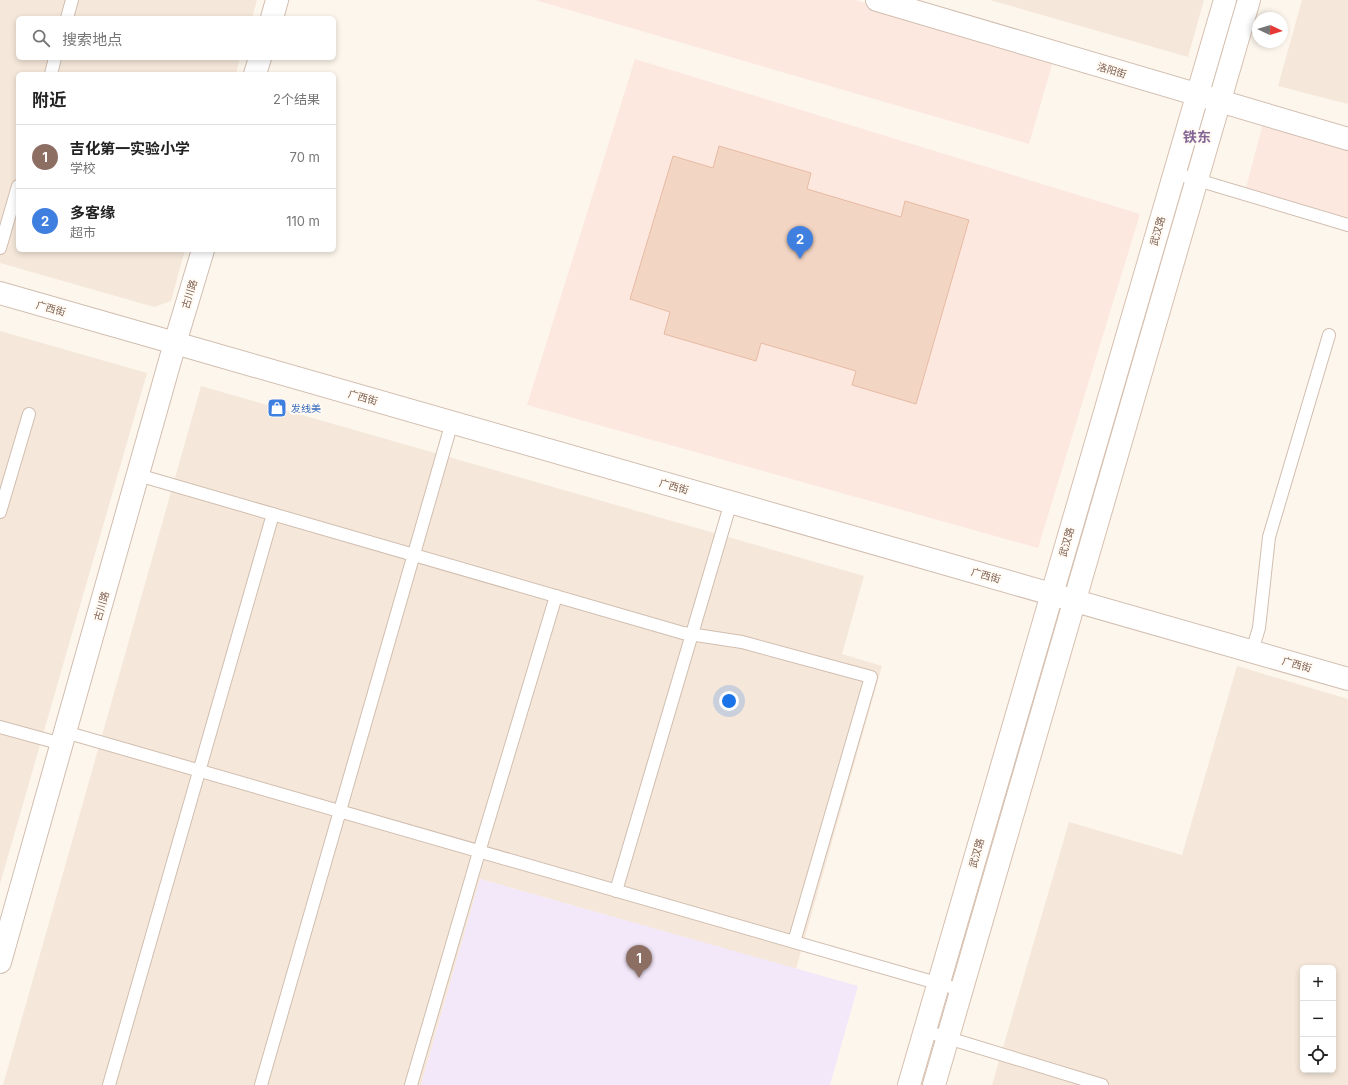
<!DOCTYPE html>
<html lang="zh">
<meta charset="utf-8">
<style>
:root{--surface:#fff;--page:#f6f6f6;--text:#222;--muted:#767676;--line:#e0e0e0;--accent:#db2777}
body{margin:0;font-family:Inter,"Noto Sans SC",sans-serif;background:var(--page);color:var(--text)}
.controls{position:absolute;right:12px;bottom:12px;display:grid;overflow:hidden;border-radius:6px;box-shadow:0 2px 6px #0003}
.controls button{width:36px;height:36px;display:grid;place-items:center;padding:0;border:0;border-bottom:1px solid var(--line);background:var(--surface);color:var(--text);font:20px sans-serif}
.compass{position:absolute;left:1252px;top:12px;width:36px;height:36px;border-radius:50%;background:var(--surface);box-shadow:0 2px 6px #0003;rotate:94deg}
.you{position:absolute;left:729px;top:701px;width:14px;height:14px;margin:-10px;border:3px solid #fff;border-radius:50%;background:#1a73e8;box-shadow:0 0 0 6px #1a73e833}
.badge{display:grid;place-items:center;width:26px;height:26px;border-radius:50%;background:var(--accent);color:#fff;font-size:13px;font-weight:700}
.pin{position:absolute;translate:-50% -33px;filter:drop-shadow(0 1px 2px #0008)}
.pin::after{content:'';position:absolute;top:21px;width:14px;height:12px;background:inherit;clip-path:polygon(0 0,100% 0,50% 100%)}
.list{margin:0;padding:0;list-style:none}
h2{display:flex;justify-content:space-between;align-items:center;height:52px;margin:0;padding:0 16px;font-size:17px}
h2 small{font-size:13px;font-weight:400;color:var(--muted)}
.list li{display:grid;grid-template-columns:26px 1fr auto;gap:12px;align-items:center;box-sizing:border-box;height:64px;padding:0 16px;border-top:1px solid var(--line)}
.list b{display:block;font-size:15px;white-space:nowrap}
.list p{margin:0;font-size:13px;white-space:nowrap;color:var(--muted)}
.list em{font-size:13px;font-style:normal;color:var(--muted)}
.icon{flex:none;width:22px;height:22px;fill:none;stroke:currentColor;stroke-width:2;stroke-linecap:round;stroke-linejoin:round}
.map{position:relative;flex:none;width:1348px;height:1085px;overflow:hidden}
.search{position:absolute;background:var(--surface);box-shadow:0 2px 6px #0003;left:16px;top:16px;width:320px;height:44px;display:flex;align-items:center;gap:10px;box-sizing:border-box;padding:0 14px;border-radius:6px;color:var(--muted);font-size:15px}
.panel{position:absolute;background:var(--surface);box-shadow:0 2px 6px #0003;left:16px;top:72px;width:320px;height:180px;border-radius:6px}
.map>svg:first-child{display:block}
.residential{fill:#f5e8da;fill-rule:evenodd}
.commercial{fill:#fde8e0}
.education{fill:#f3e8fa}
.building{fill:#f3d5c3;stroke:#e6bba3}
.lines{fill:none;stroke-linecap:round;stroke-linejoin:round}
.service-casing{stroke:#d1beb0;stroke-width:14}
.minor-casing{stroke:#d1beb0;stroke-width:24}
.tertiary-casing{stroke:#d1beb0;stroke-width:24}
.secondary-casing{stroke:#d6c0b0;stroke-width:24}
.service{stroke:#fff;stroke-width:12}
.minor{stroke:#fff;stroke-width:22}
.tertiary{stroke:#fff;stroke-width:22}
.secondary{stroke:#fff;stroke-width:22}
.labels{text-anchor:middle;stroke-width:4;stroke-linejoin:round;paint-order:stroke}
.street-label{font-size:10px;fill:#7a5c4d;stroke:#fffaf3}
.shop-label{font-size:10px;fill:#366cbe;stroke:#fffaf3;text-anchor:start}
.district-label{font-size:14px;font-weight:bold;fill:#846695;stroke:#fffaf3}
</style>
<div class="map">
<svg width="1348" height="1085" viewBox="0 0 1348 1085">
<rect width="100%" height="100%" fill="#fdf6ec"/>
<!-- residential -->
<g class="residential">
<polygon points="0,0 257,0 252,18 18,18 18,58 240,58 236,74 18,74 18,250 185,250 171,301 154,307 0,263"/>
<polygon points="990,0 1204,0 1188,57"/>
<polygon points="1302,0 1348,0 1348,104 1278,86"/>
<polygon points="0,331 147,373 0,884"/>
<polygon points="201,386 864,576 842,654 882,666 796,969 480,879 421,1085 3,1085"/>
<path d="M1237 666 1348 699V1085H992L1069 822 1182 855ZM1303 968H1333V1070H1303Z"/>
</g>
<!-- commercial -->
<g class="commercial">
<polygon points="535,0 855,0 1054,58 1029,144"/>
<polygon points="635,59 1140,214 1038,548 527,405"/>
<polygon points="1263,123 1348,147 1348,218 1246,188"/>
</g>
<!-- education -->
<polygon class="education" points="480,879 858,986 830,1085 421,1085"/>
<!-- building -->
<polygon class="building" points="719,146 811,173 807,189 901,217 905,201 969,220 916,404 852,385 856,371 761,343 756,361 664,334 670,312 630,299 673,156 713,168"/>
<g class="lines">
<!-- service casing -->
<g class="service-casing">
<g id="service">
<polyline points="67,18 72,0"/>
<polyline points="51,74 55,58"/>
<polyline points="1174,173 1348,225"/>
<polyline points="0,248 18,186"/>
<polyline points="138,475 683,633 742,642 871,677 794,942"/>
<polyline points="0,512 29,414"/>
<polyline points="1252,651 1259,628 1269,537 1329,335"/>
<polyline points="0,727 62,744"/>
<polyline points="65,732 961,990"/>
<polyline points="616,891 731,502"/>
<polyline points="925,1031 1102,1085"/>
<polyline points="109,1085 273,514"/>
<polyline points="261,1085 452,422"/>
<polyline points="411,1085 479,852 556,596"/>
</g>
</g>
<!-- minor casing -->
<g class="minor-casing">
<g id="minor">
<polyline points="877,0 1348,139"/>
<polyline points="0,293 175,343"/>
</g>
</g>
<!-- tertiary casing -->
<g class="tertiary-casing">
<g id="tertiary">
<polyline points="272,18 277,0"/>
<polyline points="255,74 260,58"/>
<polyline points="175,343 1348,679"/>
<polyline points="0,962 175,343 203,250"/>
</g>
</g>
<!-- secondary casing -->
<g class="secondary-casing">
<g id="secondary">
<polyline points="909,1085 1225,0"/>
<polyline points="934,1085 1249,0"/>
</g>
</g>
<!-- service -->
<use href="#service" class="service"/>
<!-- minor -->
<use href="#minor" class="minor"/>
<!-- tertiary -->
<use href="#tertiary" class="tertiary"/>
<!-- secondary -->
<use href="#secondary" class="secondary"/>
</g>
<!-- icons -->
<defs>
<g id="shop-square" transform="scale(1)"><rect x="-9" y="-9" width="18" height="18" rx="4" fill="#3f7fe0" stroke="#fffaf3"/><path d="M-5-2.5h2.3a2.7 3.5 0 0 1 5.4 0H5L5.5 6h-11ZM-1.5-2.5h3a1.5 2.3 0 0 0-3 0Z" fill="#fff"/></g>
</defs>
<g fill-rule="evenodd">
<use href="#shop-square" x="277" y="408"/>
</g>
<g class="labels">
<!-- street labels -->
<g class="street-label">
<text transform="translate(1112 70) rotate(17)" y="4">洛阳街</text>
<text transform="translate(1157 231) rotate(-74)" y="4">武汉路</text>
<text transform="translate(189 294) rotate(-73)" y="4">古川路</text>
<text transform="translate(51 308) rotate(16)" y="4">广西街</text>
<text transform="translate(363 397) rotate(16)" y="4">广西街</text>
<text transform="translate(674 486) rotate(16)" y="4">广西街</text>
<text transform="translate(1066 542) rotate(-74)" y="4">武汉路</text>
<text transform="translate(986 575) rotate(16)" y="4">广西街</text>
<text transform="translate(101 606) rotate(-74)" y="4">古川路</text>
<text transform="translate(1297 664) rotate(16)" y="4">广西街</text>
<text transform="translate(976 853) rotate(-74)" y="4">武汉路</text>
</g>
<!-- shop labels -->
<g class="shop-label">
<text x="291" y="412">发线美</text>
</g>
<!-- district labels -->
<g class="district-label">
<text x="1197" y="142">铁东</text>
</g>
</g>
</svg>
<div class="controls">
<button>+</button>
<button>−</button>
<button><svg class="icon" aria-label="locate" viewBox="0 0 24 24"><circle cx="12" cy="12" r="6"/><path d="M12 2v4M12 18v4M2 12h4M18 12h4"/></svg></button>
</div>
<svg class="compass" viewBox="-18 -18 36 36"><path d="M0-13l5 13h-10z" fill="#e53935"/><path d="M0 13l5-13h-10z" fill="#767676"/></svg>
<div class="you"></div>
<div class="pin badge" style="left:639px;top:978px;background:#8d6e63">1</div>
<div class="pin badge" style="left:800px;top:259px;background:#3f7fe0">2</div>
<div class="search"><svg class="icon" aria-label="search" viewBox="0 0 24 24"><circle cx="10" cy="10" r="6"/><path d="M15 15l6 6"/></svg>搜索地点</div>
<section class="panel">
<h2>附近<small>2个结果</small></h2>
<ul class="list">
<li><span class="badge" style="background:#8d6e63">1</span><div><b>吉化第一实验小学</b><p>学校</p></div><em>70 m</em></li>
<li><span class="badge" style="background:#3f7fe0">2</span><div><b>多客缘</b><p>超市</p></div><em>110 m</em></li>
</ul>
</section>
</div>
